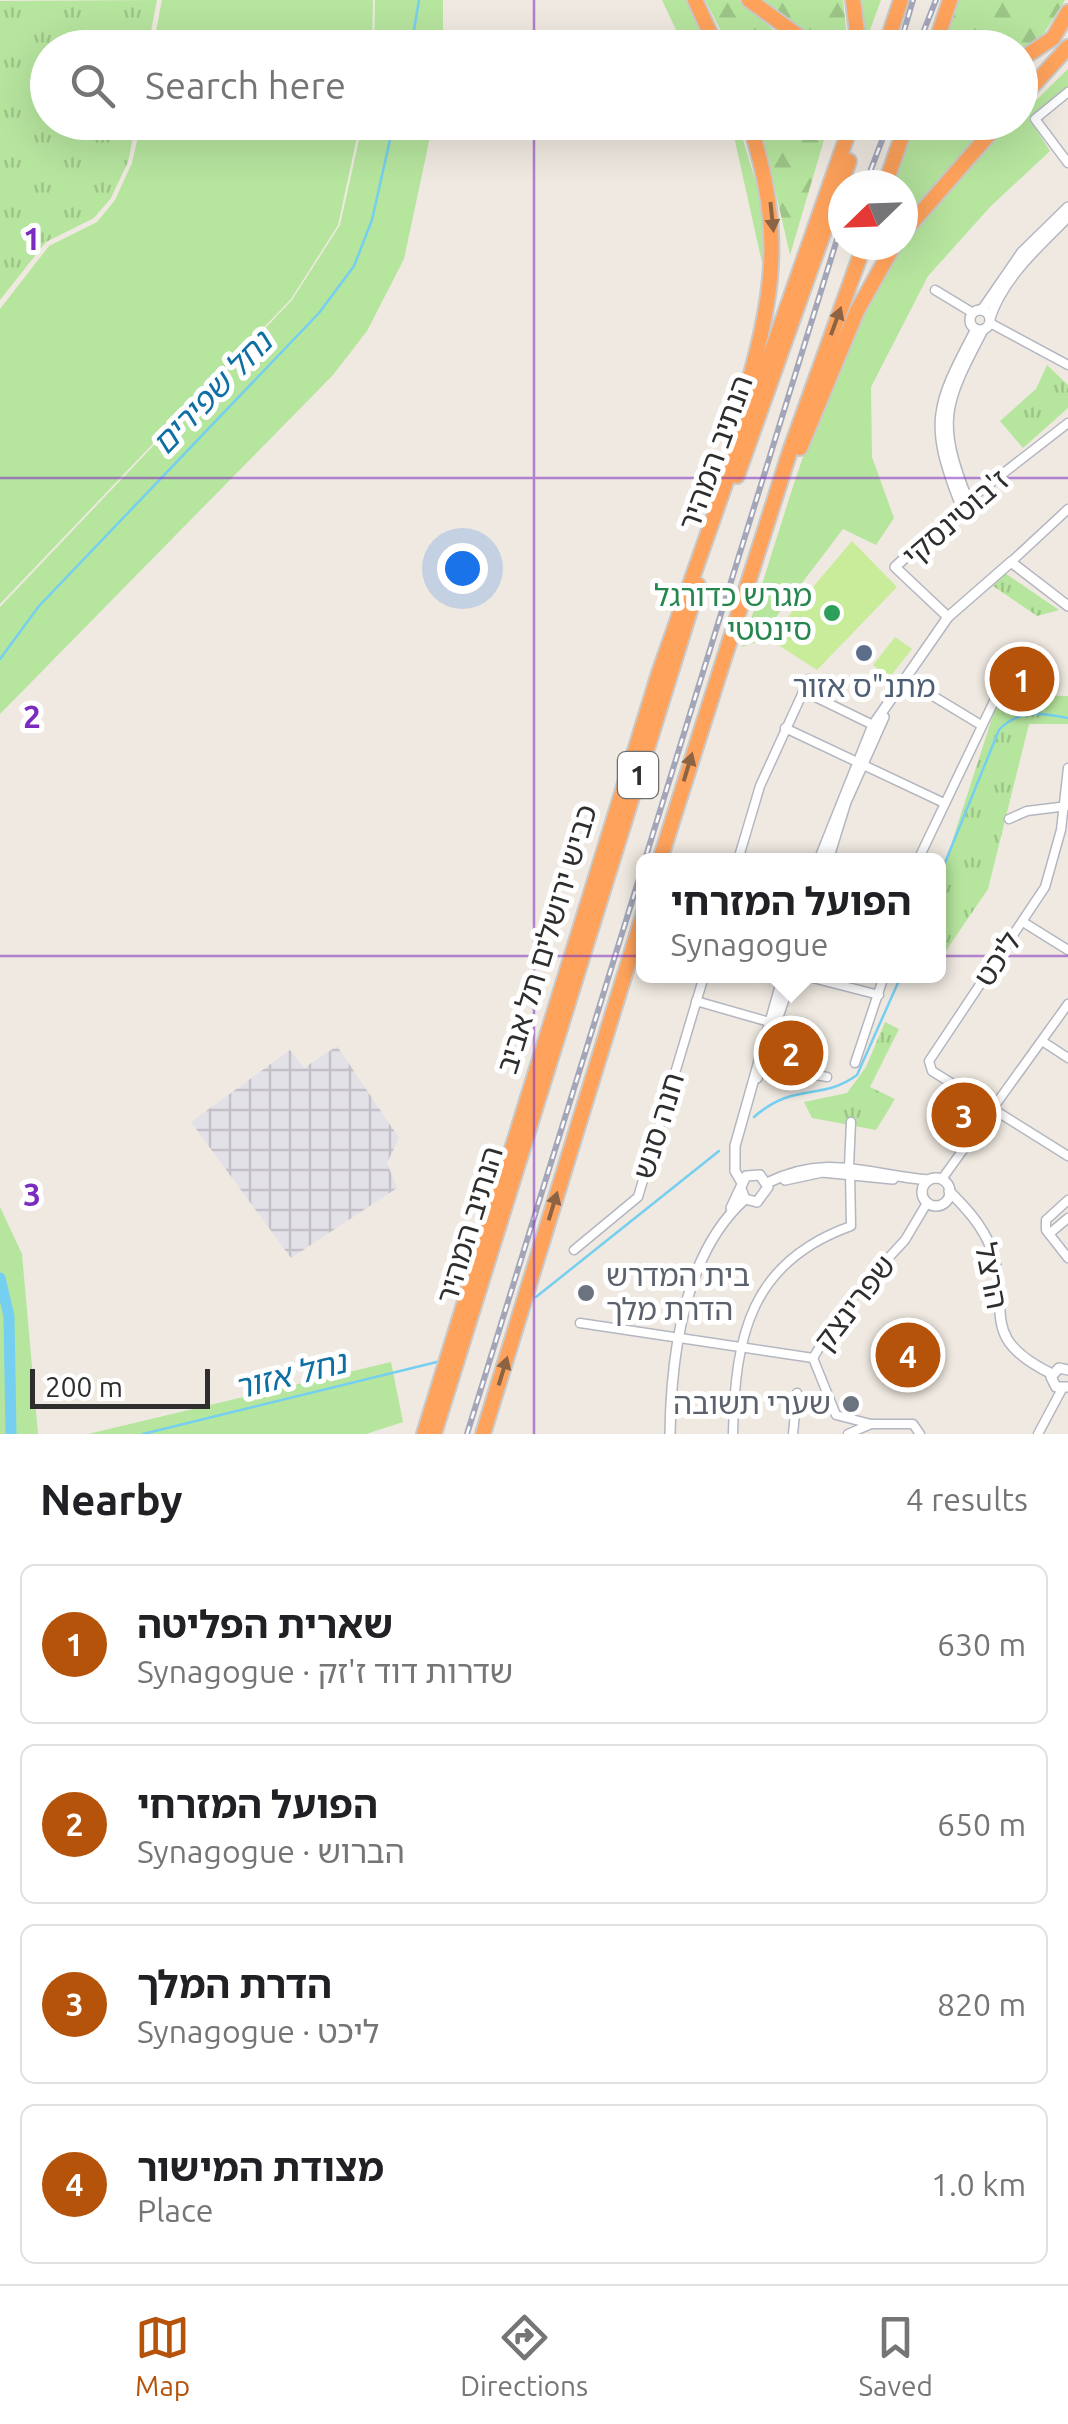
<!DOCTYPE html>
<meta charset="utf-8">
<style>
:root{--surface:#fff;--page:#f6f6f6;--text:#202124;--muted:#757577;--line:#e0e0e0;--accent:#b45309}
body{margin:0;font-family:Ubuntu,"Noto Sans Hebrew",sans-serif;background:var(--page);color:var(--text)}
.compass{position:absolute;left:828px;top:170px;width:90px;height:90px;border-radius:50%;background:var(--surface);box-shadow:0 10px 40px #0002;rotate:247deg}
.scale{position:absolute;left:30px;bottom:25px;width:180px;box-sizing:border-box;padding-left:10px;border:5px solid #2e2e2e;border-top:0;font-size:28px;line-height:35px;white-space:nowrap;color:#2e2e2e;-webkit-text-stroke:8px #fff;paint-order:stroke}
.you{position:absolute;left:462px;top:568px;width:35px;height:35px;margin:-25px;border:8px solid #fff;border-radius:50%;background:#1a73e8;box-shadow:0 0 0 15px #1a73e833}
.badge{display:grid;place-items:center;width:65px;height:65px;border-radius:50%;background:var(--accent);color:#fff;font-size:32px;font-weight:700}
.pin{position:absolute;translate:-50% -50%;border:5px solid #fff;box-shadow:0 2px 10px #0006}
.popup{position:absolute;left:636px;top:853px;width:310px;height:130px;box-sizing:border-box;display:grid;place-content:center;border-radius:15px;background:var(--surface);filter:drop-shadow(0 2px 8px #0005);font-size:32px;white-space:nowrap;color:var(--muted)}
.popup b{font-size:38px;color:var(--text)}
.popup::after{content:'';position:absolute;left:50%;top:100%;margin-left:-20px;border:20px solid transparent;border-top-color:var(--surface)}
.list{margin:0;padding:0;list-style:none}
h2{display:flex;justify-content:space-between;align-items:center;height:130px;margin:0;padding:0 40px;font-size:42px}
h2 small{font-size:32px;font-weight:400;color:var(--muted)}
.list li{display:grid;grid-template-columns:65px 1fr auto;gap:30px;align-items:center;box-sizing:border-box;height:160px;margin:0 20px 20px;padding:0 20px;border:2px solid var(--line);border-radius:15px}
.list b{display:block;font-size:38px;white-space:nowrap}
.list p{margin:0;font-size:32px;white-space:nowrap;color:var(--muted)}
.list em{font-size:32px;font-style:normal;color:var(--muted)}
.icon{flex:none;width:55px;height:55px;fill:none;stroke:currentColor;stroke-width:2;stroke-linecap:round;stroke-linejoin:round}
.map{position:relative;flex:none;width:1068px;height:1434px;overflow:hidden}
.search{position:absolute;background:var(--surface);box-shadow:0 10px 40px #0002;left:30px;right:30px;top:30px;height:110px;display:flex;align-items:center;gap:25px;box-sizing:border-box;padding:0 35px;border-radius:55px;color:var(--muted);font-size:38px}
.sheet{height:850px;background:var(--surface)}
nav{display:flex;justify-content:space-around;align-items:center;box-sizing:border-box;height:140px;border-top:2px solid var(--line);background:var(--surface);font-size:28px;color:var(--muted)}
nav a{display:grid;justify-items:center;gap:5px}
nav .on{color:var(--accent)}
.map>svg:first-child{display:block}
.industrial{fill:url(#industrial-grid)}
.grass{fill:#b6e59e}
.forest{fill:url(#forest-firs)}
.park{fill:url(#park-tufts)}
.pitch{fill:#c9ec9a}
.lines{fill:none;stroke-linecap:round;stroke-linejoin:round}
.stream{stroke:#75cff0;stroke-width:2.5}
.river{stroke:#75cff0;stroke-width:11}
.minor-casing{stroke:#b4b7c1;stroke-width:11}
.tertiary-casing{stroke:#b4b7c1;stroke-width:12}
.motorway-casing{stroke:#c9c9c9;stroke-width:18}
.minor{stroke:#fff;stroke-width:8}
.tertiary{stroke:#fff;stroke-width:9}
.motorway{stroke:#ffa35c;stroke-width:14}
.rail-casing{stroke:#a3a6b8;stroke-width:6}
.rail{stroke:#fff;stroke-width:2.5;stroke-dasharray:8;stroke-linecap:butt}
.oneway{fill:#8c6343}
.grid{fill:none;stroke:#7b2cbf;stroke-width:2.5;stroke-opacity:0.55}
.leisure-dot{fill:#2e9e5b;stroke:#fff;stroke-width:4}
.service-dot{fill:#5c6f8a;stroke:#fff;stroke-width:4}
.worship-dot{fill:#6b7280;stroke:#fff;stroke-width:4}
.labels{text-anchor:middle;stroke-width:10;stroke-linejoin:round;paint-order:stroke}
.shield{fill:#fff;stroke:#6d6d6d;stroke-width:2.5}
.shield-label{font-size:28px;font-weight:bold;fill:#2e2e2e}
.street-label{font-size:30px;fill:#2e2e2e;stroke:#fff}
.leisure-label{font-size:30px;fill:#27864d;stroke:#fff;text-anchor:end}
.service-label{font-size:30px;fill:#4e5e75;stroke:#fff}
.worship-label{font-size:30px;fill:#5b616d;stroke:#fff;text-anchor:start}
.water-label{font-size:32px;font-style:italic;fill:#0d6fa3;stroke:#fff}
.grid-label{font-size:32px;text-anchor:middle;font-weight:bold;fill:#7b2cbf;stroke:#fff;stroke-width:10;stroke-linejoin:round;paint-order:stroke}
</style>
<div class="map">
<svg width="1068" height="1434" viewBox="0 0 1068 1434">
<defs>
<pattern id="industrial-grid" width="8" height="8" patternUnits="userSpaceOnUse" patternTransform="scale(2.5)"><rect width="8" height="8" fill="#e3e1e8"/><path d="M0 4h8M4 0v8" fill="none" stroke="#c3c1c7"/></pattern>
<pattern id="forest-firs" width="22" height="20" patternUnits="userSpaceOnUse" patternTransform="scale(2.5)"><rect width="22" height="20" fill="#b6e59e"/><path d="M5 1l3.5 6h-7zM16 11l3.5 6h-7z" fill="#9dc588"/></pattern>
<pattern id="park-tufts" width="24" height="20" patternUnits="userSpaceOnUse" patternTransform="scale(2.5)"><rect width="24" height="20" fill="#b6e59e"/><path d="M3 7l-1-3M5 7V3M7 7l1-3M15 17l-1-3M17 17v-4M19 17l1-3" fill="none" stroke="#9dc588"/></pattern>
</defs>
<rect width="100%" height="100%" fill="#efe9e1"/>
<!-- industrial -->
<polygon class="industrial" points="337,1046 399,1138 387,1163 397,1188 291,1258 191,1122 290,1050 304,1068"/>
<!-- grass -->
<g class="grass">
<polygon points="162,0 373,0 372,47 153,47"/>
<polygon points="375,0 443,0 443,47 374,47"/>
<polygon points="662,0 687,0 711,47 684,47"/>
<path d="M1068 69V88L1029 118 1050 151 991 206 928 276 871 387 872 457 894 518 876 545 843 529 757 642 742 647C787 511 825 357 904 240 933 196 976 160 1013 123L1020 122 1021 115Z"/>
<polygon points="363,122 433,123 404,259 367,331 333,375 0,714 0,607 292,300 340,225"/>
<polygon points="141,123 360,123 338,225 291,299 0,604 0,309 49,246 97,222 115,200 132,163"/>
<polygon points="731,123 738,123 762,203 768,269 763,267"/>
<polygon points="916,123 997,123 903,226 903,185 893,185"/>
<polygon points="0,1207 22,1254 38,1434 0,1434"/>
<polygon points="391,1362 403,1422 366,1434 88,1434"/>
</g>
<!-- forest -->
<g class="forest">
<polygon points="705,0 739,0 793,47 729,47"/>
<polygon points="763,0 843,0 848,47 824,44"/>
<polygon points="859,0 881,0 866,41 861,4"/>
<polygon points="958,0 1065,0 1044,33 1021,51 1020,48 940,48"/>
<polygon points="760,123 829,123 790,255"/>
</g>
<!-- park -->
<g class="park">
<polygon points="157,0 148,47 48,48 48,122 136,123 128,162 111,198 94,218 46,242 0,300 0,1"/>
<polygon points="1047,365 1068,385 1068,408 1023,448 1000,421 1036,389"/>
<polygon points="1005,573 1059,610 1037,616 993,586"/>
<polygon points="1028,695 1068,696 1068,724 1029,724 988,889 939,961 939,882 995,709"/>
<polygon points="885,1022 899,1029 870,1087 895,1099 876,1130 812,1118 804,1102 847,1093 866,1067"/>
</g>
<!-- pitch -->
<g class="pitch">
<polygon points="852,541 897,587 817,670 769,639"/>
<polygon points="895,637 912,649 889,678 873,665"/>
</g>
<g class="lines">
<!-- stream -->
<g class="stream">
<polyline points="411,48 419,0"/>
<polyline points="0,659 39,606 319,313 354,266 372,220 394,122"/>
<path d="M938 880 999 730C1018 709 1042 713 1068 718"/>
<path d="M754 1117C795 1081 820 1102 857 1075L901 976"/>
<polyline points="536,1297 719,1151"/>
<polyline points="143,1434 441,1361"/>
</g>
<!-- river -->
<polyline class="river" points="0,1278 9,1316 11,1434"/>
<!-- minor casing -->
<g class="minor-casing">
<g id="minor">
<polyline points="1068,92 1035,119 1068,163"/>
<polyline points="935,290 973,313"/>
<polyline points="990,323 1068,365"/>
<polyline points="965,503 1068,423"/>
<polyline points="1011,562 1068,509"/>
<polyline points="905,679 981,725"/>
<polyline points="803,691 873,725"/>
<polyline points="785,728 944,803"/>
<polyline points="1068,768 1061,830 1045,887 929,1061 932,1071 1068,1156"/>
<polyline points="1009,819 1027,811 1068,806"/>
<polyline points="738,860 760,786 809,679"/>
<polyline points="918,860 995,699"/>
<polyline points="1023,922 1068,950"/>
<polyline points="805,976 879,995"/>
<polyline points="696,1001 773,1023"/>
<polyline points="1042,1041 1068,1058"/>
<polyline points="855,1063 884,976"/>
<polyline points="758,1065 827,1077"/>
<polyline points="849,1166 851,1122"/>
<polyline points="942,1179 1068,1004"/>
<polyline points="1068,1200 1046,1220 1046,1230 1068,1258"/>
<polyline points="1049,1234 1068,1218"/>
<polyline points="574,1250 638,1197 704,976"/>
<polyline points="580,1323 813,1358 846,1304 905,1240 927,1203"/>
<polyline points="813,1358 836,1415 871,1424 913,1424 920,1434"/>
<path d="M733 1434C735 1336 750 1262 851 1226L850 1172"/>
<polyline points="793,1434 797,1393"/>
<polyline points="848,1434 871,1424"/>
<polyline points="1038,1434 1062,1389"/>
</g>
</g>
<!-- tertiary casing -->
<g class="tertiary-casing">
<g id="tertiary">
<circle cx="980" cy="320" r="10"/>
<polyline points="982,310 1022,252 1068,207"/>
<path d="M990 318C1003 278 1039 246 1068 217"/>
<path d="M968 501C936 421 944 404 983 330"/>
<path d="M948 617 895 567 961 506C928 422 935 407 976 329"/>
<polyline points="819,860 873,725 948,617 1011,562 1068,606"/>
<polyline points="828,860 846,802 884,717"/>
<polyline points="757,1078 792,976"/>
<circle cx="936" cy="1192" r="14"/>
<polyline points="785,1180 822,1172 893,1179"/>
<polyline points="742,1183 735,1171 735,1146 783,976"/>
<path d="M767 1183C828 1153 868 1175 929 1180"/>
<path d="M949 1191C966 1208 982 1225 991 1248 1013 1311 975 1336 1052 1374"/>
<polyline points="731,1208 746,1176 760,1175 768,1187 757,1202 745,1199 741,1189"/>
<polyline points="1068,1370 1059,1368 1051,1377 1056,1387 1068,1387"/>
<path d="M670 1434C671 1354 684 1254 745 1199"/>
</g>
</g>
<!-- motorway casing -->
<g class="motorway-casing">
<g id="motorway">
<polyline points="695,0 717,48"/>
<polyline points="749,0 815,48"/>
<polyline points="853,0 859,48"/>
<polyline points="885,48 901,0"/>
<polyline points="934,48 950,0"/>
<polyline points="1020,60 1053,38 1068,12"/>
<polyline points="1020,100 1068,47"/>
<polyline points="885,185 907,122"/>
<polyline points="903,233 1000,122"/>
<path d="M741 410C773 298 786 237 749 122"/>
<polyline points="800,448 857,311 894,245"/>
<polyline points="737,476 849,161"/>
<polyline points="660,860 790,451 864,245"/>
<polyline points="424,1434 659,673 852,122"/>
<polyline points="434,1434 698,585"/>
<polyline points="483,1434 644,912"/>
</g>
</g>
<!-- minor -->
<use href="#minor" class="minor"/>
<!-- tertiary -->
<use href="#tertiary" class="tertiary"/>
<!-- motorway -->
<use href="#motorway" class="motorway"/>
<!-- rail casing -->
<g class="rail-casing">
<g id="rail">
<polyline points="899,48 913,0"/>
<polyline points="917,48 936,0"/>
<polyline points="865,185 889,122"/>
<polyline points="467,1434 843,220"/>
</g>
</g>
<!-- rail -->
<use href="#rail" class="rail"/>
</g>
<!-- one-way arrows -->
<defs><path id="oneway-solid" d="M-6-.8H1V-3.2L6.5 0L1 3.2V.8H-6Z" transform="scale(2.5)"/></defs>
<g class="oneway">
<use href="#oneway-solid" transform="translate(772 217) rotate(84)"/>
<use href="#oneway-solid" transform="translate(836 321) rotate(-70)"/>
<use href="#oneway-solid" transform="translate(688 767) rotate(-73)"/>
<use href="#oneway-solid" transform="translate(553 1206) rotate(-73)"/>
<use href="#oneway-solid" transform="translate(503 1371) rotate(-73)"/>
</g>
<!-- grid -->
<path class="grid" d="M534 0V48M534 122V1434M0 478H1068M0 956H1068"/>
<!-- markers -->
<circle class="leisure-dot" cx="832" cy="613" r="10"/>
<circle class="service-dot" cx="864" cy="653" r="10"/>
<g class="worship-dot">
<circle cx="586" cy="1293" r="10"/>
<circle cx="851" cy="1404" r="10"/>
</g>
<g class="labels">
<!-- shield labels -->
<rect class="shield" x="618" y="752" width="40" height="46" rx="8"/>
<g class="shield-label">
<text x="638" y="785">1</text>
</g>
<!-- street labels -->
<g class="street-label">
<text transform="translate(716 453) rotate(-70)" y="10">הנתיב המהיר</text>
<text transform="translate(956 518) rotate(-41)" y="10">ז'בוטינסקי</text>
<text transform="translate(547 939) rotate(-73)" y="10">כביש ירושלים תל אביב</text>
<text transform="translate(998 959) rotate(-56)" y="10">ליכט</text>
<text transform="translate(659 1126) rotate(-73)" y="10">חנה סנש</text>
<text transform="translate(470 1225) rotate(-73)" y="10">הנתיב המהיר</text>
<text transform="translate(991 1276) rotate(79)" y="10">הרצל</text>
<text transform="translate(855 1303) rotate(-52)" y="10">שפרינצק</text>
</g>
<!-- leisure labels -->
<g class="leisure-label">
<text x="812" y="606">מגרש כדורגל<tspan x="812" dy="34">סינטטי</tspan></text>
</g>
<!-- service labels -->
<g class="service-label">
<text x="864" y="697">מתנ"ס אזור</text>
</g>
<!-- worship labels -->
<g class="worship-label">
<text x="606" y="1286">בית המדרש<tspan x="606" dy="34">הדרת מלך</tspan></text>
<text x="831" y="1414" text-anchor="end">שערי תשובה</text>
</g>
<!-- water labels -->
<g class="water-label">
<text transform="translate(212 393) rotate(-46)" y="11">נחל שפירים</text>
<text transform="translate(290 1375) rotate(-14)" y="11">נחל אזור</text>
</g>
</g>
<g class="grid-label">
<text x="32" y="250">1</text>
<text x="32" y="728">2</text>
<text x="32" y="1206">3</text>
</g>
</svg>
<svg class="compass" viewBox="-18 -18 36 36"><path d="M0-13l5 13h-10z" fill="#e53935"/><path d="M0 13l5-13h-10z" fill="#757577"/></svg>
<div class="scale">200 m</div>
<div class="you"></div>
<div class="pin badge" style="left:1022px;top:679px">1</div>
<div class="pin badge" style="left:791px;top:1053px">2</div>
<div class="popup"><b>הפועל המזרחי</b>Synagogue</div>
<div class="pin badge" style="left:964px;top:1115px">3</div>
<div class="pin badge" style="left:908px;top:1355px">4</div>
<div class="search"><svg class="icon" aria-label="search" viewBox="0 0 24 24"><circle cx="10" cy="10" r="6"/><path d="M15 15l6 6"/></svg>Search here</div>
</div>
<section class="sheet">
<h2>Nearby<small>4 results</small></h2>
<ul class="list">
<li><span class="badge">1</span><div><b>שארית הפליטה</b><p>Synagogue · שדרות דוד ז'זק</p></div><em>630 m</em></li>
<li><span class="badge">2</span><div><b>הפועל המזרחי</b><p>Synagogue · הברוש</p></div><em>650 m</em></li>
<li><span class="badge">3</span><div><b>הדרת המלך</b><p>Synagogue · ליכט</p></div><em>820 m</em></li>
<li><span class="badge">4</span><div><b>מצודת המישור</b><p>Place</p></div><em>1.0 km</em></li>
</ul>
</section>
<nav>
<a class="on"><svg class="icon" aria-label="map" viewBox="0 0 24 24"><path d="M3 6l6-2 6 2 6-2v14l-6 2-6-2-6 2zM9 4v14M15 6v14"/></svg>Map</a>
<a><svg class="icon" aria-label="directions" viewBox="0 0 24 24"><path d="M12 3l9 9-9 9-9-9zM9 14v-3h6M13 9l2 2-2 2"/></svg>Directions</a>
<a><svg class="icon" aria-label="saved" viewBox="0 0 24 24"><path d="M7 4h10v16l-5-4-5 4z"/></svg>Saved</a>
</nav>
